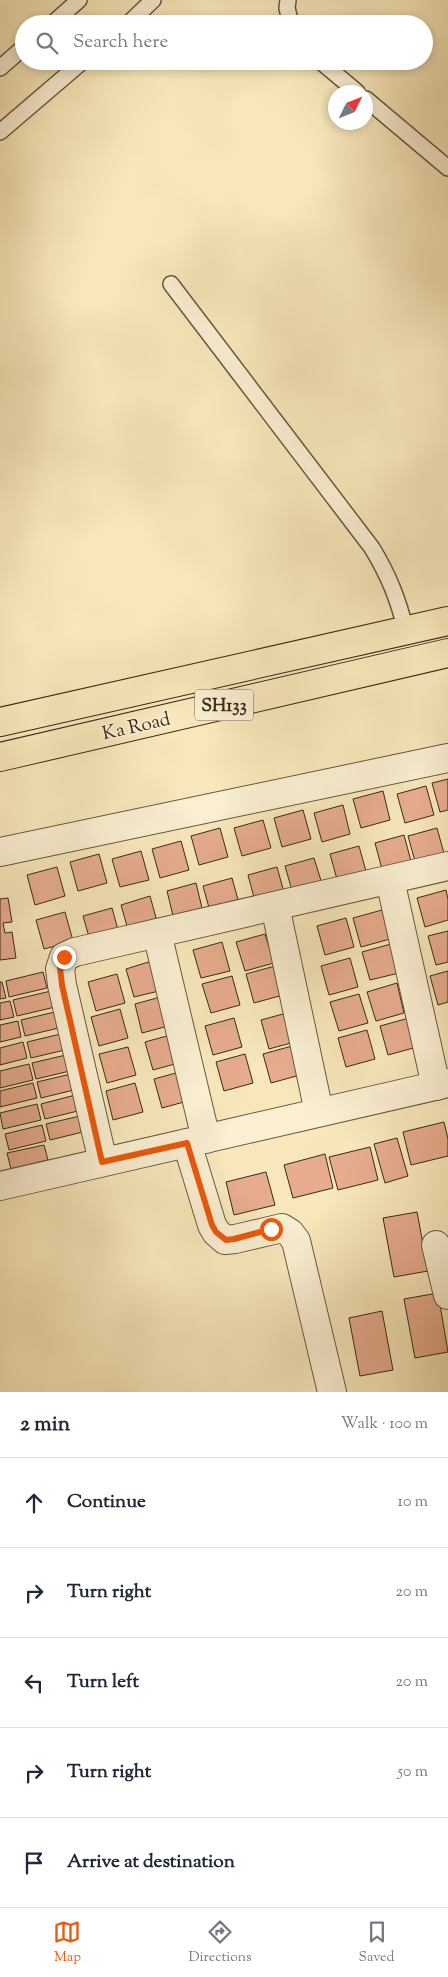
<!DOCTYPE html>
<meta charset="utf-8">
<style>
:root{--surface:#fff;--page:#f6f6f7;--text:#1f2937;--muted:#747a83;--line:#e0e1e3;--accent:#ea580c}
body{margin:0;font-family:"Sorts Mill Goudy",serif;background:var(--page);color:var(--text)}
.compass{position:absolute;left:328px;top:85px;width:45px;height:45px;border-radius:50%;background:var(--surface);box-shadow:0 2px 8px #0003;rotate:47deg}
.stop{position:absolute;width:15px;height:15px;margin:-11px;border:4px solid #ea580c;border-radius:50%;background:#fff}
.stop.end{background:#ea580c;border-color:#fff;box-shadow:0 1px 5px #0008}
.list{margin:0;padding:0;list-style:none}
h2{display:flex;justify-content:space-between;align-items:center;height:65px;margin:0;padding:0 20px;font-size:21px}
h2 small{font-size:16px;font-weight:400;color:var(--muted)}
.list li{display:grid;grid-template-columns:32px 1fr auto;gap:15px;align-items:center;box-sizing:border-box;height:90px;padding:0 20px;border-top:1px solid var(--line)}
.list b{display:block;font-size:19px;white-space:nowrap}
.list em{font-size:16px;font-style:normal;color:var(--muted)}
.icon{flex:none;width:28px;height:28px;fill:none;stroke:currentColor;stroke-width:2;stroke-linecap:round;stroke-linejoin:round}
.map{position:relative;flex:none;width:448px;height:1392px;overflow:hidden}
.search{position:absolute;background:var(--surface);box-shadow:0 2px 8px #0003;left:15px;right:15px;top:15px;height:55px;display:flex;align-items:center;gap:12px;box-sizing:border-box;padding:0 18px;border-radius:28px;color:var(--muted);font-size:19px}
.sheet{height:515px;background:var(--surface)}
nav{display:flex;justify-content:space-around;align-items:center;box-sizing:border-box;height:70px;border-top:1px solid var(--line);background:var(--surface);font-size:14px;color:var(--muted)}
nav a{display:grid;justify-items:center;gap:2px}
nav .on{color:var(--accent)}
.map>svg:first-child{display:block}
.building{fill:#e6ac8d;stroke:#392919}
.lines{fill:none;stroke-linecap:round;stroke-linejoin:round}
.service-casing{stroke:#685841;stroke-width:18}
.minor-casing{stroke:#685841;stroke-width:30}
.primary-casing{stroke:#392919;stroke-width:30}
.service{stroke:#faefd2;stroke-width:15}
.minor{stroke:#faefd2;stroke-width:28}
.primary{stroke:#f7e7ba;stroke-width:28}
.route{stroke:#ea580c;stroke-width:6}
.labels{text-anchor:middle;stroke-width:4;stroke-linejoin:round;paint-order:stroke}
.shield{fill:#faefd2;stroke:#736450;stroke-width:1}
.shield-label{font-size:18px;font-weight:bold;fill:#392919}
.street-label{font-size:19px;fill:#392919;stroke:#faefd2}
</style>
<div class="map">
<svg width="448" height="1392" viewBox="0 0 448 1392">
<rect width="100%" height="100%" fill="#f7e7ba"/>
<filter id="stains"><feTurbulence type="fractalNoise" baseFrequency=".004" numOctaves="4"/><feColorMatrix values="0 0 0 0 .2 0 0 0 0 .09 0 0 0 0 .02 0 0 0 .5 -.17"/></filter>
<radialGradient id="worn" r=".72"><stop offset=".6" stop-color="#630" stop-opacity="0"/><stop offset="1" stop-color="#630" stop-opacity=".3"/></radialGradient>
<!-- building -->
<g class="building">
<polygon points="448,779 448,810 440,812 432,783"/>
<polygon points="426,786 434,815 405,823 397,794"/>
<polygon points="383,791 390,820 361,828 353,799"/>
<polygon points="343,805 350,834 322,842 314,813"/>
<polygon points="303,810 311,839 282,847 274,818"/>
<polygon points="263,820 271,848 242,856 234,828"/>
<polygon points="220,828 228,857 199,865 191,836"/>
<polygon points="437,828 445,857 416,865 408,836"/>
<polygon points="404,835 412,865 383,873 375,843"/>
<polygon points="181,841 189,870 160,878 152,849"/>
<polygon points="359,846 367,875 338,883 330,854"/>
<polygon points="141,851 149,880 120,887 112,859"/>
<polygon points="99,854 107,883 78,891 70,862"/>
<polygon points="314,858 323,887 293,894 285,866"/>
<polygon points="57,867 65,896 35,905 27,875"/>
<polygon points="277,867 285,896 256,905 248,875"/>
<polygon points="232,878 240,907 211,915 203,886"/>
<polygon points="196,883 203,912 174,920 167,891"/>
<polygon points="446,890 448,899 448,920 425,927 417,898"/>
<polygon points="150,896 158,925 129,933 121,905"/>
<polygon points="8,898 12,922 3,923 5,933 12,932 16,958 0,960 0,899"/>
<polygon points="112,908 120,937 91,944 83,916"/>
<polygon points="382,910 390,939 361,947 353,918"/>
<polygon points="65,912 73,941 44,949 36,920"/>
<polygon points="346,918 354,947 325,955 317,926"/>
<polygon points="448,931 448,962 436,965 428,936"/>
<polygon points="265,934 274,963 245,971 236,942"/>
<polygon points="222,942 230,971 201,978 193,950"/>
<polygon points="391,944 399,973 370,980 362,952"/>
<polygon points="350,958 358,987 329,995 321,966"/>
<polygon points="155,960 163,990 134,997 126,969"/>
<polygon points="275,966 283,995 254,1003 246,974"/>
<polygon points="448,971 448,1002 438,1005 430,976"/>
<polygon points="43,972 47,988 9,997 6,981"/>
<polygon points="117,974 125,1003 96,1011 88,982"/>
<polygon points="232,976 240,1005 211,1013 202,984"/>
<polygon points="0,982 2,982 6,998 0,999"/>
<polygon points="397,983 404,1013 376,1021 367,992"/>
<polygon points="51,991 55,1007 17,1016 13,1000"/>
<polygon points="359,994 368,1023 339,1031 330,1002"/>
<polygon points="164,996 172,1025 142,1033 135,1004"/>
<polygon points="10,1001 14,1017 0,1020 0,1003"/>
<polygon points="120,1009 128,1038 99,1046 91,1017"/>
<polygon points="59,1011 63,1027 25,1036 21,1020"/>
<polygon points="290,1012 298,1041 269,1049 261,1020"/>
<polygon points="234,1018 242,1047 213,1055 205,1026"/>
<polygon points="409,1018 417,1047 388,1055 380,1026"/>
<polygon points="18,1021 21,1037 0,1042 0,1025"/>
<polygon points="367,1030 375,1059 346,1067 338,1038"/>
<polygon points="65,1033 69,1049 31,1058 27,1042"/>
<polygon points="174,1034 182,1062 153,1070 145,1042"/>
<polygon points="23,1042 27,1058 0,1065 0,1048"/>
<polygon points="292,1046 300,1075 271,1083 263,1054"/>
<polygon points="128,1047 136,1075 107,1083 99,1054"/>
<polygon points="70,1054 74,1070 36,1079 32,1063"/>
<polygon points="245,1054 253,1083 224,1091 216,1062"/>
<polygon points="29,1064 33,1080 0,1088 0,1071"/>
<polygon points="183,1071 191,1100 162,1108 154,1079"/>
<polygon points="75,1073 78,1089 41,1098 37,1082"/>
<polygon points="33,1083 37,1098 0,1107 0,1091"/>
<polygon points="135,1083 143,1112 113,1120 106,1091"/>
<polygon points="79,1094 82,1110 45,1119 41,1104"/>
<polygon points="37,1104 41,1120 3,1129 0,1113"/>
<polygon points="84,1115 87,1131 50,1140 46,1124"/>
<polygon points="444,1122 448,1139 448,1156 411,1165 403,1132"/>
<polygon points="42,1125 46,1141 9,1150 5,1134"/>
<polygon points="397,1138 408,1176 385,1183 374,1144"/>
<polygon points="44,1145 48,1160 11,1169 7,1153"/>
<polygon points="370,1147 378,1180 338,1190 329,1157"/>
<polygon points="325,1154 333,1188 293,1198 284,1165"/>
<polygon points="266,1172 275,1205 234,1215 226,1182"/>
<polygon points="417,1212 428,1271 394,1277 383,1218"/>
<polygon points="438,1293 448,1352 415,1358 404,1299"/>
<polygon points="382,1311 393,1370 360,1376 349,1318"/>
</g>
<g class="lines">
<!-- service casing -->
<g class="service-casing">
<g id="service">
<polyline points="288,0 287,8 291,24"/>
<polyline points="52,24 79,0"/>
<polyline points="128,24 153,0"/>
<polyline points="320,61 357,92"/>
<polyline points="0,68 24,47"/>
<polyline points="366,99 448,168"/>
<polyline points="0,132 83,61"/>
<path d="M171 284 372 548C389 576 398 599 406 631"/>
</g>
</g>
<!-- minor casing -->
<g class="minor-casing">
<g id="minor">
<polyline points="0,852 448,758"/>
<polyline points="390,880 436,1086"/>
<polyline points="275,906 319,1112"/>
<polyline points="157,933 206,1139"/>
<polyline points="187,1143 212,1225 216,1232 225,1240 235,1239 282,1228 290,1233 296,1241 332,1392"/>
<polyline points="103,1162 62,985 60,969 64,957 75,952 448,866"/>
<polyline points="0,1186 448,1083"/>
<polyline points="436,1245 448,1295"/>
</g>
</g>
<!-- primary casing -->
<g class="primary-casing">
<g id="primary">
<polyline points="0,722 448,621"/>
<polyline points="0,757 448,653"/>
</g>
</g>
<!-- service -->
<use href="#service" class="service"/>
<!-- minor -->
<use href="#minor" class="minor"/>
<!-- primary -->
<use href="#primary" class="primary"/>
</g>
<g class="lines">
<!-- route -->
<polyline class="route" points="64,957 60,968 62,985 102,1162 187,1143 212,1225 216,1232 226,1240 234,1239 271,1229"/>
</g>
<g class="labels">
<!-- shield labels -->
<rect class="shield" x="195" y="689.5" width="58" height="31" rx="4"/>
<g class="shield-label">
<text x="224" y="711">SH133</text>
</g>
<!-- street labels -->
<g class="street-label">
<text transform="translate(136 725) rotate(-13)" y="7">Ka Road</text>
</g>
</g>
<rect width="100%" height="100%" filter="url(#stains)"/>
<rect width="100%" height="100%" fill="url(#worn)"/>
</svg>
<svg class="compass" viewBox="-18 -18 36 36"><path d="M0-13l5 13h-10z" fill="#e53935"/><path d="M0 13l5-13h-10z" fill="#747a83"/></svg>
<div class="stop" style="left:271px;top:1229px"></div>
<div class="stop end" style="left:64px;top:957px"></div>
<div class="search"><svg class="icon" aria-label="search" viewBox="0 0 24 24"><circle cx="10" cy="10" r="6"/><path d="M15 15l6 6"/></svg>Search here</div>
</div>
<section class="sheet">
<h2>2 min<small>Walk · 100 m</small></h2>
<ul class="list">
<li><svg class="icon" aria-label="ahead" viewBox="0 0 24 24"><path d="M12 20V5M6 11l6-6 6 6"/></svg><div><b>Continue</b></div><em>10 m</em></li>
<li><svg class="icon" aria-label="right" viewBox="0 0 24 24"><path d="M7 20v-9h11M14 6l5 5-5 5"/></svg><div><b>Turn right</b></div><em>20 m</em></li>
<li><svg class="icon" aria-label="left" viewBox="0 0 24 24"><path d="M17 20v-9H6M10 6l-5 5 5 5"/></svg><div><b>Turn left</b></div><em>20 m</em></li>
<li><svg class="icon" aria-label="right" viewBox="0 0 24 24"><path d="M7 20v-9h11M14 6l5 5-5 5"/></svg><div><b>Turn right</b></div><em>50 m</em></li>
<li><svg class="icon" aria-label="arrive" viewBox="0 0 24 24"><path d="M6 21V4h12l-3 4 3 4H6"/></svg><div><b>Arrive at destination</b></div></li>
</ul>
</section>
<nav>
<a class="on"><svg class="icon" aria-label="map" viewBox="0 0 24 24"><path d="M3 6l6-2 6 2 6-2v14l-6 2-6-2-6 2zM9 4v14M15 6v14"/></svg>Map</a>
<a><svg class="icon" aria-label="directions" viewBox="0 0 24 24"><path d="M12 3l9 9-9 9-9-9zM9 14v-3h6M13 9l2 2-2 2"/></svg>Directions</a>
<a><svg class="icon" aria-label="saved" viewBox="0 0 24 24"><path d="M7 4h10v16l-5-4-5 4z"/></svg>Saved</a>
</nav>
